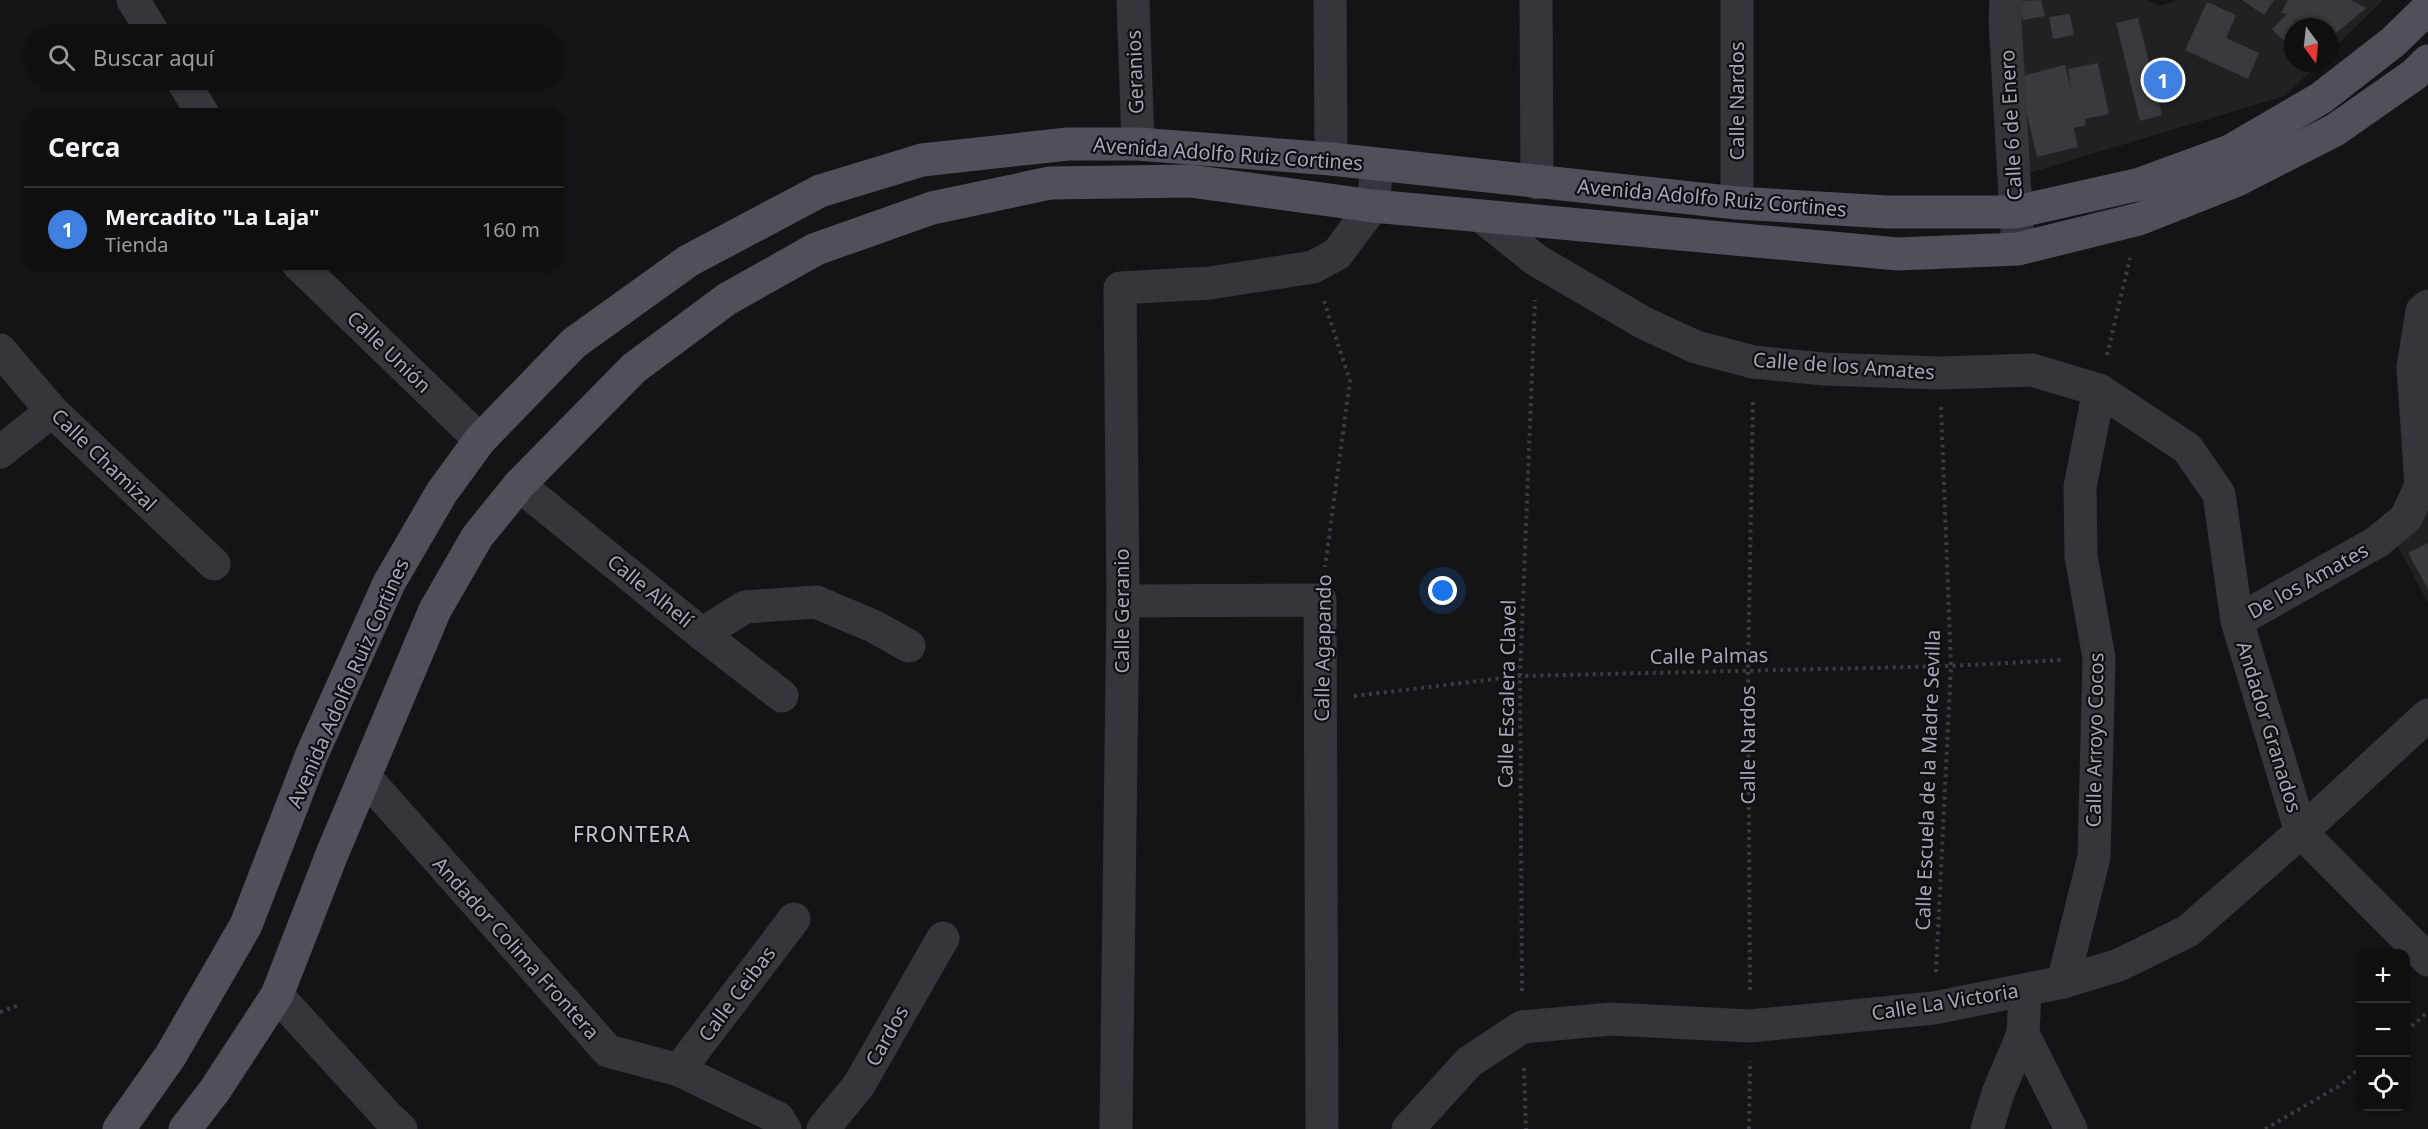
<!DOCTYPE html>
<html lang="es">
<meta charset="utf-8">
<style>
:root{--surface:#0f0f10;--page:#181819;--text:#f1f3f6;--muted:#9b9c9f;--line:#2f2f30;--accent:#fbe927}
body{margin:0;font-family:"Noto Sans",sans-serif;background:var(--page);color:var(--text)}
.controls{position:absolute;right:18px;bottom:18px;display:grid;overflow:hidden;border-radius:12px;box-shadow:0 2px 4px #0004}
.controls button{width:54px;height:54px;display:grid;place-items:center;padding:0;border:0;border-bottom:2px solid var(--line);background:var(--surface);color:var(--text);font:30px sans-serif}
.compass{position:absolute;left:2284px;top:18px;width:54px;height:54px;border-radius:50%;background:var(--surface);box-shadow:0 2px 4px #0004;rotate:165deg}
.you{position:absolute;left:1443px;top:591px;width:21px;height:21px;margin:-15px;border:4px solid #fff;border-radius:50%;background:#1a73e8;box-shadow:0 0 0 9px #1a73e833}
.badge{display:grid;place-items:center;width:39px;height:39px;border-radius:50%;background:var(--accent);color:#fff;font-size:20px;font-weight:700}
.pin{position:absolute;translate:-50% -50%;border:3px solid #fff;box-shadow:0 2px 6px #0006}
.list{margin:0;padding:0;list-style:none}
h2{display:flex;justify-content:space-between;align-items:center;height:78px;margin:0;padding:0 24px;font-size:26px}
h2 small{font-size:20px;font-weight:400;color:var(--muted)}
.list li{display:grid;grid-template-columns:39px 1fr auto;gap:18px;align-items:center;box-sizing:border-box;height:84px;padding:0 24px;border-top:2px solid var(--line)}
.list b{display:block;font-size:22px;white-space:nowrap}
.list p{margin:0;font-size:20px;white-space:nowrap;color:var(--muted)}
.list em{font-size:20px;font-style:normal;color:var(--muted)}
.icon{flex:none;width:33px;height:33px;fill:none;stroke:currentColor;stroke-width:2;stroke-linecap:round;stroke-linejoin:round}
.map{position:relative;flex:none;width:2428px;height:1129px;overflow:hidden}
.search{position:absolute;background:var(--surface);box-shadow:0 2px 4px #0004;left:24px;top:24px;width:540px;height:66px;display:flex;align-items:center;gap:15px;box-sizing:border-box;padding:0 21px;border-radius:33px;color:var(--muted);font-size:22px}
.panel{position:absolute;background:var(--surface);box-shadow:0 2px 4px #0004;left:24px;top:108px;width:540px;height:162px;border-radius:18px}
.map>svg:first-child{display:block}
.built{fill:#212023}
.building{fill:#3a393e}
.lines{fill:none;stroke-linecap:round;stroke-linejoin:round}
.path{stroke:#3b3b42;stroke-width:4;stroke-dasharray:3 4.5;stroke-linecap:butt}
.minor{stroke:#35353b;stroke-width:33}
.tertiary{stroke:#35353b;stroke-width:33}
.primary{stroke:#51505a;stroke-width:33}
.labels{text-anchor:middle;stroke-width:4.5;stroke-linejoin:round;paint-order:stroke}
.street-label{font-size:20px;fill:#a5a6b7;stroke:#0f0f11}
.neighbourhood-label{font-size:21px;letter-spacing:1.5px;fill:#c6c6d3;stroke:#0f0f11}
</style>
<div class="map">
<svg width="2428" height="1129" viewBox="0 0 2428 1129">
<rect width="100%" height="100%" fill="#141416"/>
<!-- built -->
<g class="built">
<polygon points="2019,0 2148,0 2159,6 2178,0 2383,0 2329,53 2329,27 2293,27 2293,63 2319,63 2285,96 2029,173"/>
<polygon points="2428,489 2428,603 2395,541"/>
</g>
<!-- building -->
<g class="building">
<polygon points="2041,0 2045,16 2023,20 2019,1"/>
<polygon points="2242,0 2274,0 2264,15"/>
<polygon points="2288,0 2351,0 2366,8 2329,39 2329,27 2302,27 2291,17 2300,27 2293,27 2293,50 2272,29 2287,14 2281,13"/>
<polygon points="2207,2 2236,15 2226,38 2259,53 2248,79 2185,50"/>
<polygon points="2070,14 2074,35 2053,39 2049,17"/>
<polygon points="2138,18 2162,115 2140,121 2116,23"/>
<polygon points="2098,63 2109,114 2085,119 2086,125 2074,128 2078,147 2037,157 2018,77 2065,65 2071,90 2068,69"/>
<polygon points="2428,543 2428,589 2408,553"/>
</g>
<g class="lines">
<!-- path -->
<g class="path">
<polyline points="1324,301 1350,381 1325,567"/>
<polyline points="2107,355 2130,258"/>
<polyline points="1354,696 1520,676 1951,666 2062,660"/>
<polyline points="1936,972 1951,666 1941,407"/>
<polyline points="1750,990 1748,670 1753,398"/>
<polyline points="1522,991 1520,676 1535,300"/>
<polyline points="0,1012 17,1006"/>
<polyline points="2406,1031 2428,1012"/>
<polyline points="1524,1068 1526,1129"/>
<polyline points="1749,1129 1750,1061"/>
<polyline points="2265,1129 2339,1086 2360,1068"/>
</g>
<!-- minor -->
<g class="minor">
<polyline points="133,0 154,34"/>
<polyline points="1133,0 1138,144"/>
<polyline points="1330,0 1331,159"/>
<polyline points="1536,0 1537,183"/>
<polyline points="2006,0 2005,20 2018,249"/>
<polyline points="182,80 203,114"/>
<polyline points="1737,203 1737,0"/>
<polyline points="1481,216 1536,260 1644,323 1696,347 1753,362 1824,369 1940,373 2032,370 2099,390 2187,448 2219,494 2237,621 2301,832 2428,960"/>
<polyline points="298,264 480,440"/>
<polyline points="0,350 52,411 214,564"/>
<polyline points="0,452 52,411"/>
<polyline points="519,485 702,634 782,696"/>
<polyline points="1123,601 1320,600 1322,1129"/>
<polyline points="2237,621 2377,542 2406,518 2421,485 2413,367 2422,311 2428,306"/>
<polyline points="702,634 745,607 816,602 873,626 909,646"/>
<polyline points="366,778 608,1051 679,1070 778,1118 785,1129"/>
<polyline points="2063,982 2094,857 2099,658 2081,556 2080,487 2099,390"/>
<polyline points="2025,991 2023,1034 2071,1129"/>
<polyline points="277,995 388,1117 401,1129"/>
<polyline points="679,1070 794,919"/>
<polyline points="823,1129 859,1085 943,938"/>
<polyline points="1116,1129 1123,601 1120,288 1210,283 1313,267 1337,254 1373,206 1377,165"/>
<polyline points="1987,1129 1998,1093 2023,1034"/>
</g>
<!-- tertiary -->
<polyline class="tertiary" points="1408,1129 1469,1062 1522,1027 1611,1019 1750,1026 1934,1008 2063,982 2119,965 2188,931 2301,832 2428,715"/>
<!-- primary -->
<g class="primary">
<polyline points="119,1129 171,1055 246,925 312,754 389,583 442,492 480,440 574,343 688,261 820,191 922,160 1068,144 1138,144 1331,159 1737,203 1887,212 2016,212 2140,184 2230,151 2321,98 2393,42 2428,8"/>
<polyline points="185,1129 215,1090 277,995 332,854 435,610 477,537 519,485 634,368 727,299 816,249 932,208 1050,183 1190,181 1373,206 1898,254 2018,249 2139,219 2235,181 2335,130 2415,74 2428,61"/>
</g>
</g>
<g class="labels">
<!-- street labels -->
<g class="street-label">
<text transform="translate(1135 72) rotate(-92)" y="7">Geranios</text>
<text transform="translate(1737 101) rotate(-90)" y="7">Calle Nardos</text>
<text transform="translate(2011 125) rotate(-93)" y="7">Calle 6 de Enero</text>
<text transform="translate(1228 154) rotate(4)" y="7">Avenida Adolfo Ruiz Cortines</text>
<text transform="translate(1712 198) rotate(5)" y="7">Avenida Adolfo Ruiz Cortines</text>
<text transform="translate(389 352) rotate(44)" y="7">Calle Unión</text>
<text transform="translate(1844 366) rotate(4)" y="7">Calle de los Amates</text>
<text transform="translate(104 460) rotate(44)" y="7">Calle Chamizal</text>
<text transform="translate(2308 581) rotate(-29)" y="7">De los Amates</text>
<text transform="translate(650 591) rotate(39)" y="7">Calle Alhelí</text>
<text transform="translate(1122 611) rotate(-90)" y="7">Calle Geranio</text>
<text transform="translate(1323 648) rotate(-89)" y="7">Calle Agapando</text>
<text transform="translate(1709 656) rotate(-1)" y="7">Calle Palmas</text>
<text transform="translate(348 683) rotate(-66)" y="7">Avenida Adolfo Ruiz Cortines</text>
<text transform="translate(1507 694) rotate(-89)" y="7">Calle Escalera Clavel</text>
<text transform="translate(2269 727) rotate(73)" y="7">Andador Granados</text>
<text transform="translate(2095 740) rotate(-89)" y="7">Calle Arroyo Cocos</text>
<text transform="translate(1748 745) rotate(-90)" y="7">Calle Nardos</text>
<text transform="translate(1928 780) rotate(-88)" y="7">Calle Escuela de la Madre Sevilla</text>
<text transform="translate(516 948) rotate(48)" y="7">Andador Colima Frontera</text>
<text transform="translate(737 994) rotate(-53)" y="7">Calle Ceibas</text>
<text transform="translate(1945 1002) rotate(-9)" y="7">Calle La Victoria</text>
<text transform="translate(887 1036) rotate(-61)" y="7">Cardos</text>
</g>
<!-- neighbourhood labels -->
<g class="neighbourhood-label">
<text x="632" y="842">FRONTERA</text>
</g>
</g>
</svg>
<div class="controls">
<button>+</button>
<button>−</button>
<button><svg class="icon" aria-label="locate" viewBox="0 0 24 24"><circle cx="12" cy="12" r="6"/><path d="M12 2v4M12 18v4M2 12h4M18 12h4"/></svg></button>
</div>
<svg class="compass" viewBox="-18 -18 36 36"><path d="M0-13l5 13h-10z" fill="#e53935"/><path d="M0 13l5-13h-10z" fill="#9b9c9f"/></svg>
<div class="you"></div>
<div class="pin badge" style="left:2163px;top:80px;background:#3f7fe0">1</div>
<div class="search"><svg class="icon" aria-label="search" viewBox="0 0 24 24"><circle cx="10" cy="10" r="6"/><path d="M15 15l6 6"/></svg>Buscar aquí</div>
<section class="panel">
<h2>Cerca<small></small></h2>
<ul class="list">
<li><span class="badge" style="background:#3f7fe0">1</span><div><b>Mercadito &quot;La Laja&quot;</b><p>Tienda</p></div><em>160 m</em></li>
</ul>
</section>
</div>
